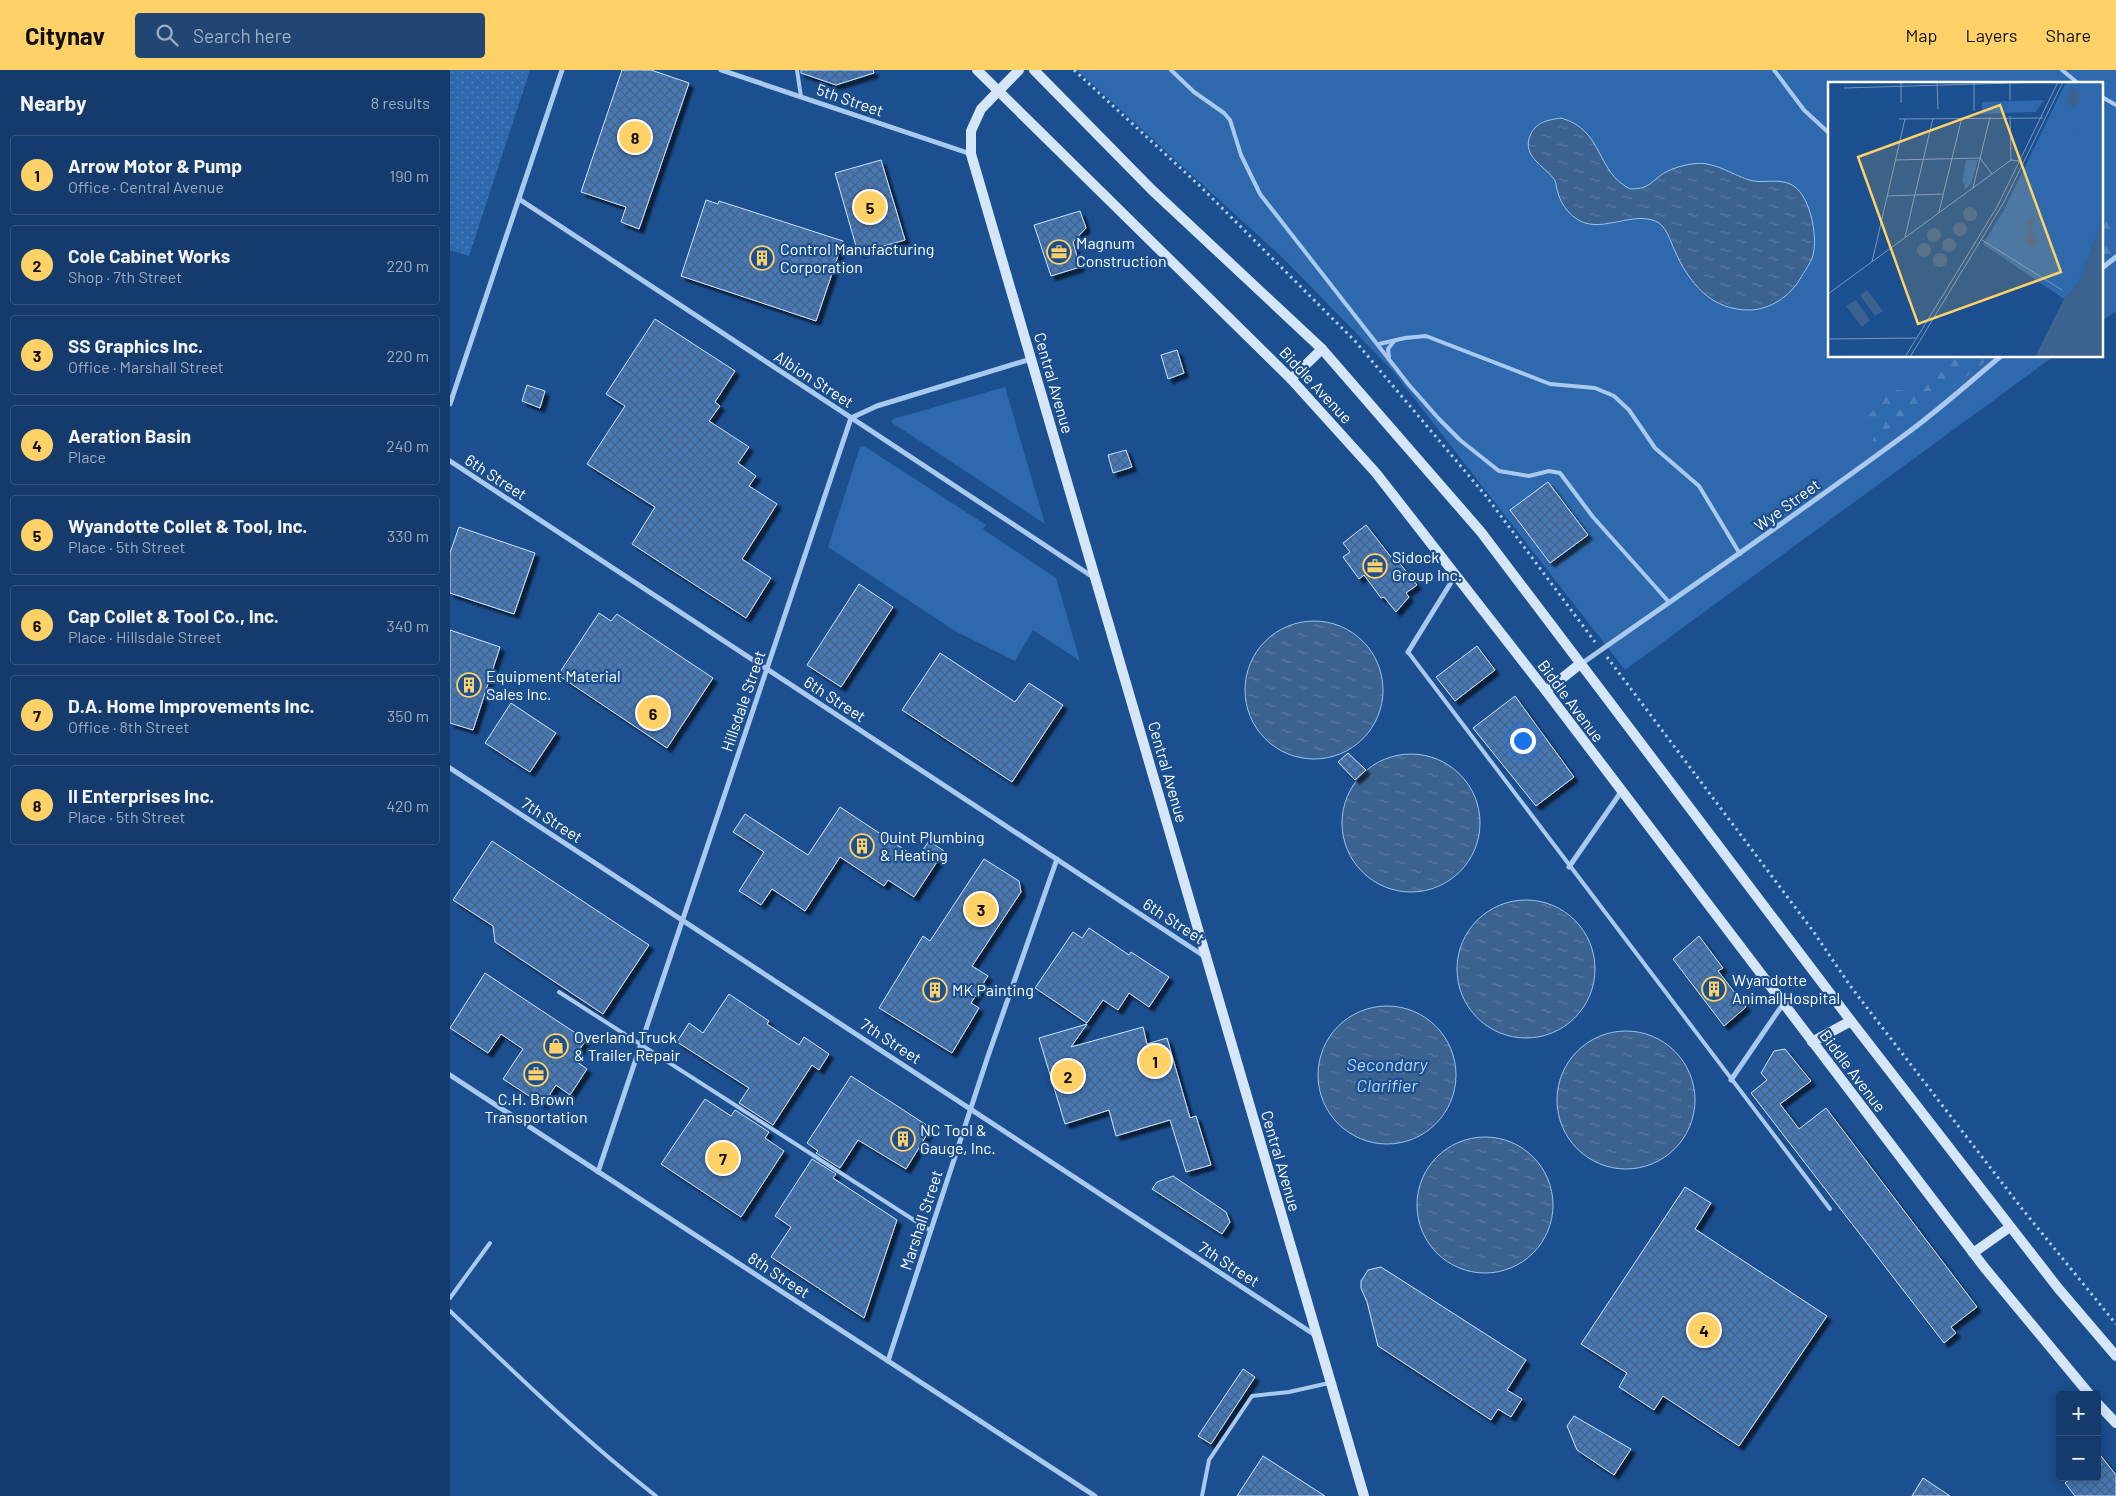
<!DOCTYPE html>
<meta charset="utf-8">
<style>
:root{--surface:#143b6b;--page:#214673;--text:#f1f3f6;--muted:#9dadc1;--line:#33557e;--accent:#ffd166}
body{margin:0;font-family:Barlow,sans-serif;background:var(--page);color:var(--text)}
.controls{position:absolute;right:15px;bottom:15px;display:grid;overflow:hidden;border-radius:5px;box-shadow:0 2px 12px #0003}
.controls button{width:45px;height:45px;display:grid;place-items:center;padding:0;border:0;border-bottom:1px solid var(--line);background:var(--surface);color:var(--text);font:25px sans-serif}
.you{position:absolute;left:1072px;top:670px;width:18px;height:18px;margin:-12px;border:4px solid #fff;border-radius:50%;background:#1a73e8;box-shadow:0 0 0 8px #1a73e833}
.badge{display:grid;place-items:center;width:32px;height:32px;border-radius:50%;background:var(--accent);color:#111;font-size:16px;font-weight:700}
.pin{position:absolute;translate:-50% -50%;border:2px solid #fff;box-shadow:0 1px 5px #0006}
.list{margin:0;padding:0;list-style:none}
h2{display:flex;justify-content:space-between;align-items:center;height:65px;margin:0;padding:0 20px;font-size:21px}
h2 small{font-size:16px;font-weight:400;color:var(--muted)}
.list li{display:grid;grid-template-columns:32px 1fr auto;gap:15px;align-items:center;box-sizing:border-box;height:80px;margin:0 10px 10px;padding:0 10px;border:1px solid var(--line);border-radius:5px}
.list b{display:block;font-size:19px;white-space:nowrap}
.list p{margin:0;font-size:16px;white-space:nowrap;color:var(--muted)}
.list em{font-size:16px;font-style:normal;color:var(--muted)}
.icon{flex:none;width:28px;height:28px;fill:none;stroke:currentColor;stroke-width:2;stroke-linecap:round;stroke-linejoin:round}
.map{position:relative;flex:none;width:1666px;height:1426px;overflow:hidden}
header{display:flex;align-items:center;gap:30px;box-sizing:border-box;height:70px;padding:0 25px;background:var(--accent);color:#111}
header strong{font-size:24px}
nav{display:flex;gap:28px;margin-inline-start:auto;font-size:18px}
.search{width:350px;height:45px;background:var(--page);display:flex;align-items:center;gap:12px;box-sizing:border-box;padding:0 18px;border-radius:5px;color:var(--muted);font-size:19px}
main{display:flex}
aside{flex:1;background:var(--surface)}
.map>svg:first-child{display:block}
.green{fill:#2e69ad}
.forest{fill:url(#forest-firs)}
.park{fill:url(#park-dots)}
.water{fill:url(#water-ripples);stroke:#9cc4f0}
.building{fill:url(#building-cross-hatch);stroke:#cfe3fa;filter:url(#shadow)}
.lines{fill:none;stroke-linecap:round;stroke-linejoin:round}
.path{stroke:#a9c9ee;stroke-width:3;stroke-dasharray:2.5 4;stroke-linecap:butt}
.lane{stroke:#a9c9ee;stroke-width:4}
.street{stroke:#a9c9ee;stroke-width:5}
.secondary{stroke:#d6e6fa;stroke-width:10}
.labels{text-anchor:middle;stroke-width:4.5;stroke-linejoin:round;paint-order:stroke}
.street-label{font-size:16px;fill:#fff;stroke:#1b4f8f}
.poi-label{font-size:16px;fill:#fff;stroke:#1b4f8f;text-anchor:start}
.water-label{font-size:18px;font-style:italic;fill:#b5d3f5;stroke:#1b4f8f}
.inset-road{fill:none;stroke:#7695bc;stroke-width:1}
.view{fill:#ffd166;fill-opacity:0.15;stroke:#ffd166;stroke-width:2.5}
.inset-edge{fill:none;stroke:#fff;stroke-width:2.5}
</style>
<header>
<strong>Citynav</strong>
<div class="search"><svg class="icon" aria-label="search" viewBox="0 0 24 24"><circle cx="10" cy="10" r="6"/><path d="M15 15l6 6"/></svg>Search here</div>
<nav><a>Map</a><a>Layers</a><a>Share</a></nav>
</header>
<main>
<aside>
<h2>Nearby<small>8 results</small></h2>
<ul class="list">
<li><span class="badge">1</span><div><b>Arrow Motor &amp; Pump</b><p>Office · Central Avenue</p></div><em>190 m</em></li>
<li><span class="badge">2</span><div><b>Cole Cabinet Works</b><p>Shop · 7th Street</p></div><em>220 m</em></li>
<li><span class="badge">3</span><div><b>SS Graphics Inc.</b><p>Office · Marshall Street</p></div><em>220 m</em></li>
<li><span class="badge">4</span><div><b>Aeration Basin</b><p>Place</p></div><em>240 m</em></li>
<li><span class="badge">5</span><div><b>Wyandotte Collet &amp; Tool, Inc.</b><p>Place · 5th Street</p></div><em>330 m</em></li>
<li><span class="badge">6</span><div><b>Cap Collet &amp; Tool Co., Inc.</b><p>Place · Hillsdale Street</p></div><em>340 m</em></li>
<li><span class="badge">7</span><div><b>D.A. Home Improvements Inc.</b><p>Office · 8th Street</p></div><em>350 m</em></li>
<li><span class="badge">8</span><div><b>II Enterprises Inc.</b><p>Place · 5th Street</p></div><em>420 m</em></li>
</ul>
</aside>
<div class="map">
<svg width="1666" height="1426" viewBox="0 0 1666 1426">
<defs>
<pattern id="forest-firs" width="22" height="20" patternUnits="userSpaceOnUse" patternTransform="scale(1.25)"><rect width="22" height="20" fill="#2e69ad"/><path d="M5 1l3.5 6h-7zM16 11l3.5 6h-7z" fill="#4d80b9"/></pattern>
<pattern id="park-dots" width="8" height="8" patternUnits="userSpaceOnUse" patternTransform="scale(1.25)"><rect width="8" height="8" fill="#2e69ad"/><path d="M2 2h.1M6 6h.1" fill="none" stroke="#4d80b9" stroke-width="1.8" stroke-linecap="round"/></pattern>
<pattern id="water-ripples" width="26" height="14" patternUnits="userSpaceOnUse" patternTransform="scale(1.25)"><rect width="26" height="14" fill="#3c6290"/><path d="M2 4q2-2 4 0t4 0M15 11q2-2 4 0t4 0" fill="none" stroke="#597aa1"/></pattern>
<pattern id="building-cross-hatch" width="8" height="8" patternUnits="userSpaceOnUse" patternTransform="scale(1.25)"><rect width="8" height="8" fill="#4478b7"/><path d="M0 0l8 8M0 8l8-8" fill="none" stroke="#486282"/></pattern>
<filter id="shadow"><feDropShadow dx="4.5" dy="4.5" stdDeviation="1" flood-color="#0009"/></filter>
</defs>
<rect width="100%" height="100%" fill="#1b4f8f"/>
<!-- green -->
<g class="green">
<polygon points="627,0 1666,0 1666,241 1652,251 1652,14 1380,14 1380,286 1604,286 1175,600 942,300 834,189"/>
<polygon points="555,317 595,454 441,352 443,349"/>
<polygon points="414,376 536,455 533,459 606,508 630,591 583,560 565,591 505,561 378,477 410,377"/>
</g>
<!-- forest -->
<g class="forest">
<polygon points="1666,136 1666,180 1652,191 1652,150"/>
<polygon points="1501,286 1542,286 1443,365 1420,377 1425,364 1416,348 1444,319 1465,322 1477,316 1484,294"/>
</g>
<!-- park -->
<polygon class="park" points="0,0 80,0 19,186 0,180"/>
<!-- water -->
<g class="water">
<path d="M1111 48C1154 60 1145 101 1180 119 1202 119 1201 110 1216 102 1223 98 1234 95 1242 94 1262 90 1281 104 1299 110 1312 114 1327 108 1340 114 1360 122 1368 166 1363 185 1361 193 1354 202 1350 209 1340 226 1321 239 1301 240 1261 241 1239 213 1224 179 1220 170 1217 159 1209 153 1188 140 1158 160 1135 153 1122 149 1111 135 1108 123 1106 118 1107 113 1104 109 1093 95 1072 86 1080 66 1085 52 1098 50 1111 48Z"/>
<circle cx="864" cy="620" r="69"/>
<circle cx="961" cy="753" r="69"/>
<circle cx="1076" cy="899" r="69"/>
<circle cx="937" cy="1005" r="69"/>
<circle cx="1176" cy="1030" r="69"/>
<circle cx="1035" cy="1135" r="68"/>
</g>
<!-- building -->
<g class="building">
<polygon points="172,0 201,0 239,13 189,159 171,152 176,137 131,122"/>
<polygon points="351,0 423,0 424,3 386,15 351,3"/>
<polygon points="431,90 455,170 408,183 385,103"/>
<polygon points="256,130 268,134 269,131 393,171 366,251 231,206"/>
<polygon points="630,141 636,158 623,172 630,197 601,206 584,155"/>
<polygon points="205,249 285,301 265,332 270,336 259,351 299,377 288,393 306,406 299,416 327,434 292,489 321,508 296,548 182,474 205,437 137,394 175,336 156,324"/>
<polygon points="727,280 734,303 718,309 711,285"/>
<polygon points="77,315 95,321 90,338 72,331"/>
<polygon points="676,380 682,397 663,403 658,385"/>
<polygon points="1098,412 1138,465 1100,493 1060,440"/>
<polygon points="916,455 941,487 943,485 967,515 956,523 959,527 946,542 934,527 931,528 914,505 909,509 893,487 900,482 893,473"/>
<polygon points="9,457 85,483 64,544 0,523 0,483"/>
<polygon points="409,514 443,537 391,617 357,595"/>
<polygon points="149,543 161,551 167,544 263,608 217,678 108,605"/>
<polygon points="0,560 50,577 23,660 0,653"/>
<polygon points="1027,576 1045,600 1005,631 986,607"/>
<polygon points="490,583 565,632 579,613 613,635 562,712 452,640"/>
<polygon points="1065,626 1124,707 1086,736 1023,658"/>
<polygon points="61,633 106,663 80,702 35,673"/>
<polygon points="898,683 916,700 905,710 888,692"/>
<polygon points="390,737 467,788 479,771 494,781 464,827 438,810 434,816 390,787 355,841 322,819 311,835 289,821 314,782 283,762 295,744 358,785"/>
<polygon points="42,771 199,875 153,944 45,872 43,856 3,830"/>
<polygon points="534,789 569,811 571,822 522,896 538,906 521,933 529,938 502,983 429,938 473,866 480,871"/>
<polygon points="639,858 679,885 681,882 719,907 699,937 679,923 668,940 653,930 637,953 585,918 623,862 632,868"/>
<polygon points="1249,866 1273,898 1268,901 1296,937 1274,956 1223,889"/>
<polygon points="35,903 136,970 123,989 137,999 120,1025 106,1015 93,1035 53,1009 73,979 51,964 38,983 0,958"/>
<polygon points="279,924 319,951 317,954 349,975 354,967 379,984 369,1000 362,995 323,1055 289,1033 299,1018 227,972 239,953 253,963"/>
<polygon points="637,954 621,977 693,957 697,974 717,968 740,1048 746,1046 761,1095 736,1102 720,1050 666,1066 659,1040 615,1054 589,968"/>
<polygon points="1335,979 1361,1011 1330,1034 1349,1059 1376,1038 1527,1237 1501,1257 1506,1263 1494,1273 1301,1023 1317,1010 1311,1003 1324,981"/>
<polygon points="401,1006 481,1058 456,1099 408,1070 390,1098 366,1083 368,1081 357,1073"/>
<polygon points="255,1029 281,1046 285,1040 319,1062 315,1068 334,1081 291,1147 211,1094"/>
<polygon points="362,1089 386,1104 383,1108 447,1150 414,1248 321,1187 341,1157 325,1146"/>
<polygon points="723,1106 776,1142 780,1152 772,1164 702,1119 707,1112"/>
<polygon points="1235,1117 1261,1133 1245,1159 1377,1246 1289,1376 1213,1326 1204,1340 1169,1317 1177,1303 1131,1274"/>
<polygon points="931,1197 1076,1290 1057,1320 1072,1329 1061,1347 1048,1339 1041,1350 928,1276 917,1232 911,1218 911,1211 918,1200"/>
<polygon points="793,1299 805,1307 761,1374 748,1366"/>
<polygon points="1124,1346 1181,1379 1164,1405 1127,1380 1117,1356"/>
<polygon points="1647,1381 1666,1405 1666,1426 1625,1426 1615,1413 1623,1407 1647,1407"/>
<polygon points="813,1386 875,1426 787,1426"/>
<polygon points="1473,1408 1500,1426 1462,1426"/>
</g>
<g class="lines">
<!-- path -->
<g class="path">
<polyline points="624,0 750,116 905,271 1036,426 1145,572"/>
<polyline points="1157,587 1363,861 1401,917 1573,1140 1666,1254"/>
</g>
<!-- lane -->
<g class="lane">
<polyline points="347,0 351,27"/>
<polyline points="721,0 744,22 774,43 780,50 791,85 810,124 959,315 989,349 1010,370 1049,401 1079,406 1099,401 1110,403 1143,447 1218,531"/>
<polyline points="1324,0 1354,40 1380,64"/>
<polyline points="1612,0 1629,14"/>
<polyline points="1652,27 1666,35"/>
<polyline points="929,274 955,268 976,266 1100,314 1145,318 1164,326 1179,340 1205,378 1249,416 1290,484"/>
<polyline points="939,287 938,279 944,271"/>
<polyline points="958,582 1380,1139"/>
<polyline points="109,922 481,1161"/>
<polyline points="0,1228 40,1173"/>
<path d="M0 1241C67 1305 133 1369 206 1426"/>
<polyline points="752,1426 759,1390 802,1326 839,1322 879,1313"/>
</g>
<!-- street -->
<g class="street">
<polyline points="271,0 521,84"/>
<polyline points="69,129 643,507"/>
<polyline points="1652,198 1666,187"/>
<polyline points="0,334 112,0"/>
<polyline points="0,391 754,886"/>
<polyline points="958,582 1005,506"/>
<path d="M1131 594C1241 517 1352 441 1460 361 1491 338 1521 311 1551 286"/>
<polyline points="0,698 865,1265"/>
<polyline points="1119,797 1171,722"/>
<polyline points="0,1005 645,1426"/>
<polyline points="1281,1010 1333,934"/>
<polyline points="148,1102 401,348 427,336 581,289"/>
<polyline points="438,1291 537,989 607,789"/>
</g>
<!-- secondary -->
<g class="secondary">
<polyline points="527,0 841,309 926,403 1096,621 1534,1197 1640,1325"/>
<polyline points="569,0 531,39 521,61 521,84 914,1426"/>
<polyline points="584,0 702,120 872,279 1031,462 1401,951 1608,1218 1666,1286"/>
<polyline points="841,309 872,279"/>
<polyline points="1096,621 1130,594"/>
<polyline points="1362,972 1401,951"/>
<polyline points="1523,1183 1560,1157"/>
<polyline points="1647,1333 1666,1353"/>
</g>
</g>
<!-- icons -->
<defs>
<g id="office-ring" transform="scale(1.25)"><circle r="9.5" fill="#1b4f8f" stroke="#ffd166" stroke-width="1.5"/><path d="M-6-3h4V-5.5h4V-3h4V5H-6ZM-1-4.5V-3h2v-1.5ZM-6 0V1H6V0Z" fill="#ffd166"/></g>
<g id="building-ring" transform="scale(1.25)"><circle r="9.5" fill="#1b4f8f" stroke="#ffd166" stroke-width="1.5"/><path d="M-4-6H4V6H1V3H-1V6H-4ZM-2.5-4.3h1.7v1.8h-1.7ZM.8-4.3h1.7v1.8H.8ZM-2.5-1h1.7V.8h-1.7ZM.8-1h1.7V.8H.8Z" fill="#ffd166"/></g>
<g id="shop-ring" transform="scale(1.25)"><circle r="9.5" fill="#1b4f8f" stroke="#ffd166" stroke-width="1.5"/><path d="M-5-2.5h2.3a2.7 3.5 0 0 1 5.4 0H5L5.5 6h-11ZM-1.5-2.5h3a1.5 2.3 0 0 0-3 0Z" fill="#ffd166"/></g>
</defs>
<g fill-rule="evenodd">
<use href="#office-ring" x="609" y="182"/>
<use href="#building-ring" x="312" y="188"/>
<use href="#office-ring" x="925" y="496"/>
<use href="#building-ring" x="19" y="615"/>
<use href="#building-ring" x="412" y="776"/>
<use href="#building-ring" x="1264" y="919"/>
<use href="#building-ring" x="485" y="920"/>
<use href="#shop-ring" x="106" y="976"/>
<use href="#office-ring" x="86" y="1004"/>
<use href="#building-ring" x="453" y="1069"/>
</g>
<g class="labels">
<!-- street labels -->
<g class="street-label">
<text transform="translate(400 30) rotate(19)" y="6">5th Street</text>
<text transform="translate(364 309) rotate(33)" y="6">Albion Street</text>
<text transform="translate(604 313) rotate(74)" y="6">Central Avenue</text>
<text transform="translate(866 315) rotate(47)" y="6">Biddle Avenue</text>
<text transform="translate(46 407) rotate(33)" y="6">6th Street</text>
<text transform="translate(1337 435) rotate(-36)" y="6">Wye Street</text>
<text transform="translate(385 629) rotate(33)" y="6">6th Street</text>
<text transform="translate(293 631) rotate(-71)" y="6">Hillsdale Street</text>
<text transform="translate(1121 631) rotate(53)" y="6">Biddle Avenue</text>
<text transform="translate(718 702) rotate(74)" y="6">Central Avenue</text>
<text transform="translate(102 750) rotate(33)" y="6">7th Street</text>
<text transform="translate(724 851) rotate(33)" y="6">6th Street</text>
<text transform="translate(441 971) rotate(33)" y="6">7th Street</text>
<text transform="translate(1403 1001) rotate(53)" y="6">Biddle Avenue</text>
<text transform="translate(831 1091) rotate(74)" y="6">Central Avenue</text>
<text transform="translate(471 1150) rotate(-72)" y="6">Marshall Street</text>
<text transform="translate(779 1194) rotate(33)" y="6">7th Street</text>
<text transform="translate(329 1205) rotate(33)" y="6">8th Street</text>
</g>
<!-- poi labels -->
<g class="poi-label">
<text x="626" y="179">Magnum<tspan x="626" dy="18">Construction</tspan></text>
<text x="330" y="185">Control Manufacturing<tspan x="330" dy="18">Corporation</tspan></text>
<text x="942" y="493">Sidock<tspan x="942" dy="18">Group Inc.</tspan></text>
<text x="36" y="612">Equipment Material<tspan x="36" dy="18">Sales Inc.</tspan></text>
<text x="430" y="773">Quint Plumbing<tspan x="430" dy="18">&amp; Heating</tspan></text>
<text x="1282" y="916">Wyandotte<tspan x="1282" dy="18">Animal Hospital</tspan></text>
<text x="502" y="926">MK Painting</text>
<text x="124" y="973">Overland Truck<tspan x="124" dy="18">&amp; Trailer Repair</tspan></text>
<text x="86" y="1035" text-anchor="middle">C.H. Brown<tspan x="86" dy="18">Transportation</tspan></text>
<text x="470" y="1066">NC Tool &amp;<tspan x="470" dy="18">Gauge, Inc.</tspan></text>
</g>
<!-- water labels -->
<g class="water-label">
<text x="937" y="1001">Secondary<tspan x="937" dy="21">Clarifier</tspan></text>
</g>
</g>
<!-- overview -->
<g transform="translate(1378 12)">
<rect width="275" height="275" fill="#1b4f8f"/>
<path d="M238 0H275V138L249 204 236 217 155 162 176 128ZM138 78H150L143 102 136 108 137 102 134 101Z" fill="#2e69ad"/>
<path d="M236 42 275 55V61L234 49Z" fill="#2e69ad"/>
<path d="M216 18 208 30 154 32V20Z" fill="#2e69ad"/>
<path d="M246 6 251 9V21L245 26 239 21 242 8ZM135 132a7 7 0 1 1 14 0a7 7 0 1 1-14 0ZM203 134 208 136 203 145 210 161 203 166 195 159 201 149 198 142ZM275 138V275H207L236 217 249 204ZM125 147a7 7 0 1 1 14 0a7 7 0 1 1-14 0ZM99 153a7 7 0 1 1 14 0a7 7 0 1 1-14 0ZM114 163a7 7 0 1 1 14 0a7 7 0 1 1-14 0ZM89 168a7 7 0 1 1 14 0a7 7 0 1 1-14 0ZM105 178a7 7 0 1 1 14 0a7 7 0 1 1-14 0ZM39 208 55 229 47 234 32 213ZM28 218 42 238 34 245 18 224Z" fill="#3c6290"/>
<path class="inset-road" d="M109 0 110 27M146 0V29M182 1V18M16 6 218 0M73 21V0M182 34 183 78M71 37 215 36M67 78 152 76 164 92M145 106 162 35M59 114 115 112M111 130 134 35M77 155 105 36M154 158 234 208M44 180 77 37M0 212 183 78 191 79M0 257 89 256M77 275 169 125 230 0M82 275 176 120 235 0"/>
<path class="view" d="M172 23 233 190 90 242 30 75Z"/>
<rect width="275" height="275" class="inset-edge"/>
</g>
</svg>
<div class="controls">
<button>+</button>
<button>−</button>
</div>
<div class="you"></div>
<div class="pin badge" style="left:705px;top:991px">1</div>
<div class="pin badge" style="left:618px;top:1006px">2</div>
<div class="pin badge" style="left:531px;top:839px">3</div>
<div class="pin badge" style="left:1254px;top:1260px">4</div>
<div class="pin badge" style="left:420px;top:137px">5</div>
<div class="pin badge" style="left:203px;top:643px">6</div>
<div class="pin badge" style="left:273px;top:1088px">7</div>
<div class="pin badge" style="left:185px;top:67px">8</div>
</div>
</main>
